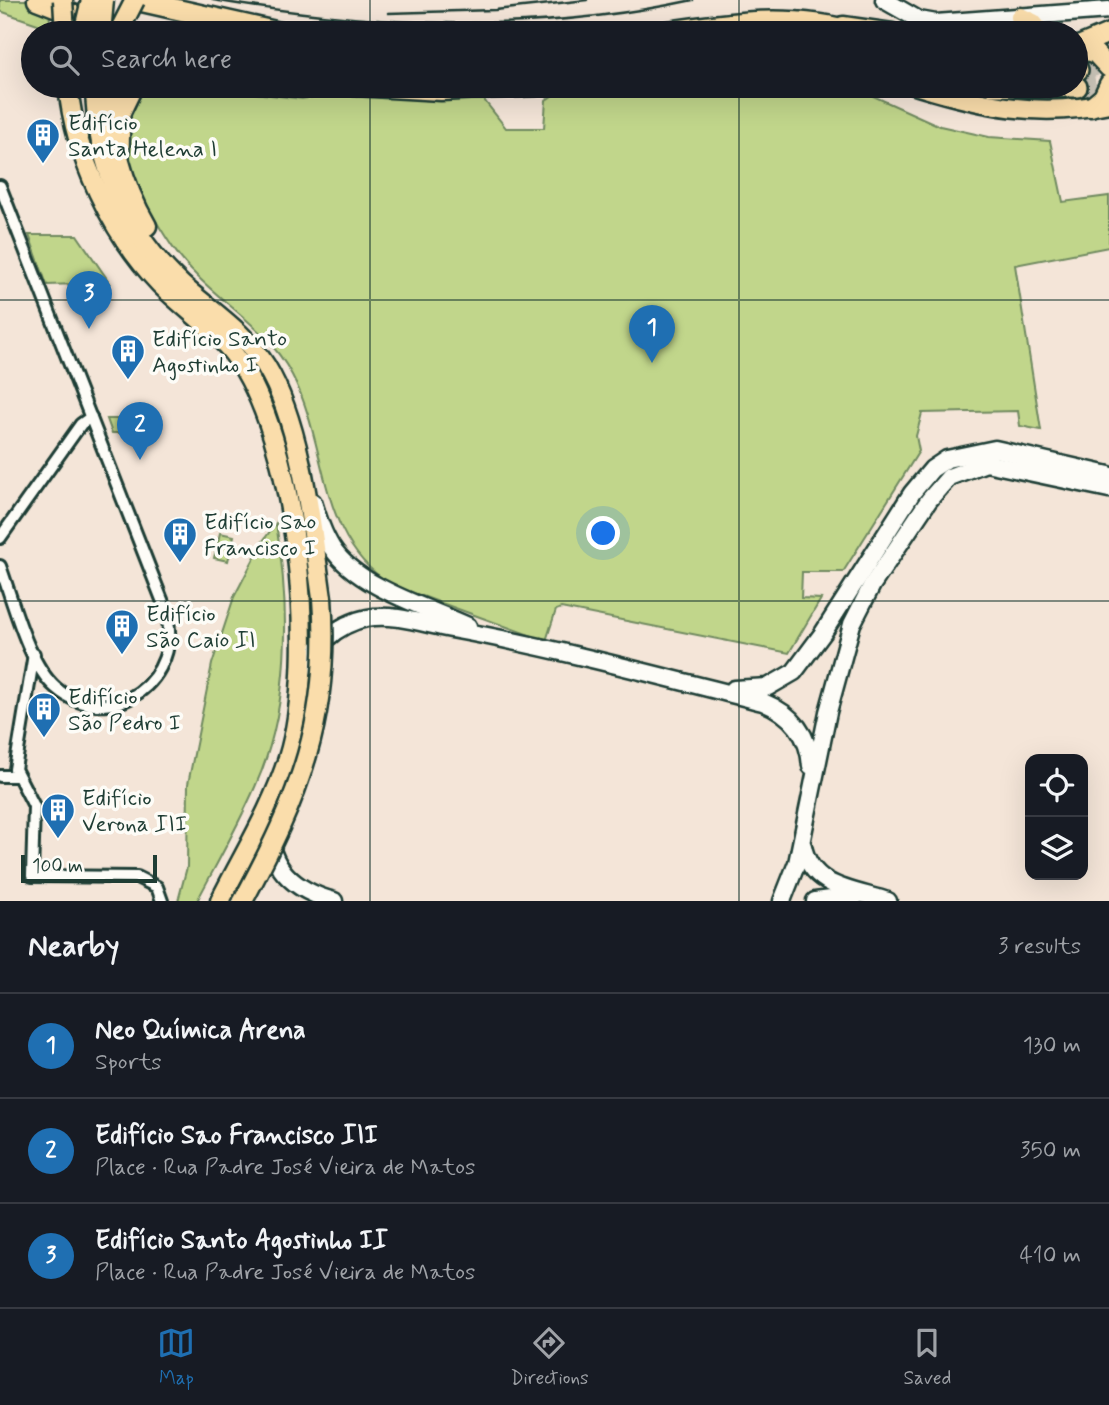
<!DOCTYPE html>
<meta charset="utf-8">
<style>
:root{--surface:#171b24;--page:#242831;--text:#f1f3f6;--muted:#9ea1a6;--line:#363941;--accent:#1f6fb2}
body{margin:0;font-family:Mynerve,sans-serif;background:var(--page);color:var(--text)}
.controls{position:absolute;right:21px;bottom:21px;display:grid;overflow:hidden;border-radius:14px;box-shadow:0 7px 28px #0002}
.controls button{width:63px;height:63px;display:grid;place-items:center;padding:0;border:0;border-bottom:2px solid var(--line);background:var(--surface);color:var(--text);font:35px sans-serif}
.scale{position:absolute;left:21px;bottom:18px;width:136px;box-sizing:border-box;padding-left:7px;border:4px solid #1f3d34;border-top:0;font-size:19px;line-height:24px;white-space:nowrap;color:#1f3d34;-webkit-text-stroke:5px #fdfcf7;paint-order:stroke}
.you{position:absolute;left:604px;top:534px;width:24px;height:24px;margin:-18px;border:5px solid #fff;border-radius:50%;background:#1a73e8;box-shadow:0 0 0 10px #1a73e833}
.badge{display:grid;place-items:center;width:46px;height:46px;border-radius:50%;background:var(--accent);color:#fff;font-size:23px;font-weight:700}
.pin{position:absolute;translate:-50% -58px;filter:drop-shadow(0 2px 4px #0008)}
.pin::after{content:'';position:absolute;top:37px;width:24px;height:21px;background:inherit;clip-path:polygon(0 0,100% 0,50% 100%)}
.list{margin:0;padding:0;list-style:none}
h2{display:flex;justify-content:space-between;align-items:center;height:91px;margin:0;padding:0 28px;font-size:30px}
h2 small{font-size:23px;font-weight:400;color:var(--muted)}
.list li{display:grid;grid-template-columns:46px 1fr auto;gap:21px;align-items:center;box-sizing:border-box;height:105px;padding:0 28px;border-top:2px solid var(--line)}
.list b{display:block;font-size:26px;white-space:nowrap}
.list p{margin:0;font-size:23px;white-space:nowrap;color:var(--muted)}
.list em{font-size:23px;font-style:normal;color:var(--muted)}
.icon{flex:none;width:38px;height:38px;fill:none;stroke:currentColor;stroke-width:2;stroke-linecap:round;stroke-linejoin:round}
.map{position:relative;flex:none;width:1109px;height:901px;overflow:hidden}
.search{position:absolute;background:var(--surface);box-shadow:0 7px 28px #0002;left:21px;right:21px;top:21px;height:77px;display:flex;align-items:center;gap:18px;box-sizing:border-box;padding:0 24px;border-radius:38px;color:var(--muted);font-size:26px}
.sheet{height:406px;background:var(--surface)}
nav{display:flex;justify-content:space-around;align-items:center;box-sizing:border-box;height:98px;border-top:2px solid var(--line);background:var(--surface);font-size:19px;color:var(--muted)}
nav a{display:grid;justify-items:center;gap:4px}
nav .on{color:var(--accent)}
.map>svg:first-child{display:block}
.green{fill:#c1d68b;stroke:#708a60;stroke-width:2}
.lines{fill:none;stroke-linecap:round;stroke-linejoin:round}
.highway-tunnel{stroke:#c9c3b7;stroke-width:19;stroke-dasharray:19 10;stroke-linecap:butt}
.street-casing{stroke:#1f3d34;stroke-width:16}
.secondary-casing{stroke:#1f3d34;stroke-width:21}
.primary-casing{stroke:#1f3d34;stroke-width:23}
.highway-casing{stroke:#1f3d34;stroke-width:24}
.street{stroke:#fdfcf7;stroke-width:10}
.secondary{stroke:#fdfcf7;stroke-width:16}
.primary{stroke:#faddab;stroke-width:18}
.highway{stroke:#faddab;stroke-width:19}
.rail{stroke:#1f3d34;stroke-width:2.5}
.primary-bridge-casing{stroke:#1f3d34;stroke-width:23;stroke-linecap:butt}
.primary-bridge{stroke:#faddab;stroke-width:18}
.grid{fill:none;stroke:#1f3d34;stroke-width:2;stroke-opacity:0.55}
.labels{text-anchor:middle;stroke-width:7;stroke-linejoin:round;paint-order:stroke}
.poi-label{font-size:23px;fill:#1f3d34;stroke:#fdfcf7;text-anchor:start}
</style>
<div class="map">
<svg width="1109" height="901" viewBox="0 0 1109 901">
<rect width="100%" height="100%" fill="#f4e5d8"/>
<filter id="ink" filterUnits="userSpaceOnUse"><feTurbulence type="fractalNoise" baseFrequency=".0143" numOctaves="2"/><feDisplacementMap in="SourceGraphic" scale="14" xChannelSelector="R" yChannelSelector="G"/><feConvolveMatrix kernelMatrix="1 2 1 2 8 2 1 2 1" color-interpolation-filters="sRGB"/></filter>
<g filter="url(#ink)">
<!-- green -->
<g class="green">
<polygon points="0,0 51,0 49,28 0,11"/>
<path d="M141 86H198L302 99 337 93 484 100 506 128H544L546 100 567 86H851L940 126 989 137 1050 141 1063 202 1109 196V247L1015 265 1041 430 1020 426 1018 411 922 413 916 436 919 451 843 572H802L801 598 821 599 789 653 561 608 556 610 546 641 392 585C316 539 329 445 292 375 270 332 230 309 197 276 174 254 161 229 145 203 141 195 132 190 128 182 125 175 122 121 124 113 127 104 136 94 141 86Z"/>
<polygon points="29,235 77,235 110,283 47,285"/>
<polygon points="107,419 144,419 145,433 112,433"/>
<path d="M276 523C290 608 291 707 255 787 238 826 217 863 197 901H178L187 867 188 784 212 664 234 597 263 541Z"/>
<polygon points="220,533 234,536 228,561 214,558"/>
</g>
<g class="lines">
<!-- highway-tunnel -->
<g class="highway-tunnel">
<polyline points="1078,70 1109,64"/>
<polyline points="1077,87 1109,81"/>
</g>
<!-- street casing -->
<g class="street-casing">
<g id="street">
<path d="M0 186 166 610C185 679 111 735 56 688 28 664 13 601 0 566"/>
<polyline points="0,538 81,424 91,417"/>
<polyline points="34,654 15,769 34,806 32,876 137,877 157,887 162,901"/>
<polyline points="0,776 17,776"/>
</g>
</g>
<!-- secondary casing -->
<g class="secondary-casing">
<g id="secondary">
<polyline points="884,0 919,20 936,23 1109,10"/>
<path d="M313 502C318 518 323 534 332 548 357 587 427 607 468 626"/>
<path d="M301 675C312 648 336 624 367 618 394 613 424 624 451 629 556 648 660 676 763 702 792 714 809 735 811 766"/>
<polyline points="734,689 768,687 794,672 823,633 912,493 932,469 947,459 995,449 1109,475"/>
<path d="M272 804C260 857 285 888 334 901"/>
<path d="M803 846C811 888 853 890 888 901"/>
<polyline points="782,901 797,863 828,712 852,624 872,585 929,500 949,477 986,463 1109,489"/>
<polyline points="815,901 856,896"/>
</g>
</g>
<!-- primary casing -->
<g class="primary-casing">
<g id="primary">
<polyline points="37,0 99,24"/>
<polyline points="1020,17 1033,23 1041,33"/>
<polyline points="843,26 892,33"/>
<polyline points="1076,47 1109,33"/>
<polyline points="1076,49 1095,53 1109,68"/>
<path d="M68 86C75 156 111 233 160 284 184 308 212 327 233 353 297 435 319 660 288 758 273 807 243 855 220 901"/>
<path d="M95 86C96 163 125 232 182 285 212 312 244 331 266 366 302 425 312 529 322 598"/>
<path d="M110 86C110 135 122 183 147 226"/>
<polyline points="355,86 441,91 535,86"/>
<path d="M918 86C983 106 1041 118 1109 103"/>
<polyline points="1091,107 1103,97 1109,84"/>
</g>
</g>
<!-- highway casing -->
<g class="highway-casing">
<g id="highway">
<polyline points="135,0 282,33"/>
<path d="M658 33C724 23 792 12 857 33"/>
<polyline points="1076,70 1078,70"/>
<polyline points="993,86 1077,87"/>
<polyline points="119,157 120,113 133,86"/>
</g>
</g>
<!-- street -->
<use href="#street" class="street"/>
<!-- secondary -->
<use href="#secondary" class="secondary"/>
<!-- primary -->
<use href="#primary" class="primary"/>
<!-- highway -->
<use href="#highway" class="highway"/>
<!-- rail -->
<g class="rail">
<path d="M213 0C374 27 532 35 693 0"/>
<polyline points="388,13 495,10 587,0"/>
</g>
<!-- primary-bridge casing -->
<g class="primary-bridge-casing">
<g id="primary-bridge">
<polyline points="63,0 65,33"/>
<polyline points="83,33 91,0"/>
<polyline points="101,33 104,0"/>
<polyline points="118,33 135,0"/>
<path d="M243 901C299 797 331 718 322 598"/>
</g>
</g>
<!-- primary-bridge -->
<use href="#primary-bridge" class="primary-bridge"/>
</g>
</g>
<!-- grid -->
<path class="grid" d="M370 0V33M739 0V33M370 86V901M739 86V901M0 300H1109M0 601H1109"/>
<!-- icons -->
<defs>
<g id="building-pin" transform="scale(1.75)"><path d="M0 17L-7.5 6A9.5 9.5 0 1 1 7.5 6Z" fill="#1f6fb2" stroke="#fdfcf7"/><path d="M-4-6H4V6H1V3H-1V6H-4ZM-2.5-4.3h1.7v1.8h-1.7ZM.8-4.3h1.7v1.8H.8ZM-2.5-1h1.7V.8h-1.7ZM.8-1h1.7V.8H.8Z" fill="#fff"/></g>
</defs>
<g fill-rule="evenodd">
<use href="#building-pin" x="43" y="135"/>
<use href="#building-pin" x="128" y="351"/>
<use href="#building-pin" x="180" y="534"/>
<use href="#building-pin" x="122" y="626"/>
<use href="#building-pin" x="44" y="709"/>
<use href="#building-pin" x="58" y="810"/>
</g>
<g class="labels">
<!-- poi labels -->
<g class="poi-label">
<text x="68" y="130">Edifício<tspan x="68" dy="26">Santa Helena I</tspan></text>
<text x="152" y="346">Edifício Santo<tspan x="152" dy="26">Agostinho I</tspan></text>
<text x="204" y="529">Edifício Sao<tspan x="204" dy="26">Francisco I</tspan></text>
<text x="146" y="621">Edifício<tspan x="146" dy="26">São Caio II</tspan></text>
<text x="68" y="704">Edifício<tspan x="68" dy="26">São Pedro I</tspan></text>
<text x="82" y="805">Edifício<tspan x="82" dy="26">Verona III</tspan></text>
</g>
</g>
</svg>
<div class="controls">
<button><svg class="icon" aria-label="locate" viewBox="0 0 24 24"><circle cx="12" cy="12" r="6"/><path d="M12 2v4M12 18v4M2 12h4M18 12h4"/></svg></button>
<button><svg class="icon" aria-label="layers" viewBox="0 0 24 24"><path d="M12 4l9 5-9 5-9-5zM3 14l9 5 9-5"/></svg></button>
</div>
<div class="scale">100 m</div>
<div class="you"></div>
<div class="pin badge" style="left:652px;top:363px">1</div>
<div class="pin badge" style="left:140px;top:460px">2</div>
<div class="pin badge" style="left:89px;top:329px">3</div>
<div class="search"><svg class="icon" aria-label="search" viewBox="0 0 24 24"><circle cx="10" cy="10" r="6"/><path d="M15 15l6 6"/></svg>Search here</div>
</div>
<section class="sheet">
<h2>Nearby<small>3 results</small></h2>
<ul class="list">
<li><span class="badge">1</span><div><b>Neo Química Arena</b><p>Sports</p></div><em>130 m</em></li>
<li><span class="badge">2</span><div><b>Edifício Sao Francisco III</b><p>Place · Rua Padre José Vieira de Matos</p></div><em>350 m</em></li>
<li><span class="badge">3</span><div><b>Edifício Santo Agostinho II</b><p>Place · Rua Padre José Vieira de Matos</p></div><em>410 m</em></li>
</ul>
</section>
<nav>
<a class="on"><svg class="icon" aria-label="map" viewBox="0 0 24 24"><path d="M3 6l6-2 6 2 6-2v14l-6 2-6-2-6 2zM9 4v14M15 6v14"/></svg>Map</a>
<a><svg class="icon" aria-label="directions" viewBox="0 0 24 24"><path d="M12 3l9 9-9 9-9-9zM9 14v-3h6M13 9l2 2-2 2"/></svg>Directions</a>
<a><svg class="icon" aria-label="saved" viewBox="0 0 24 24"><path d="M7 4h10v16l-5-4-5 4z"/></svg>Saved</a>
</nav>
